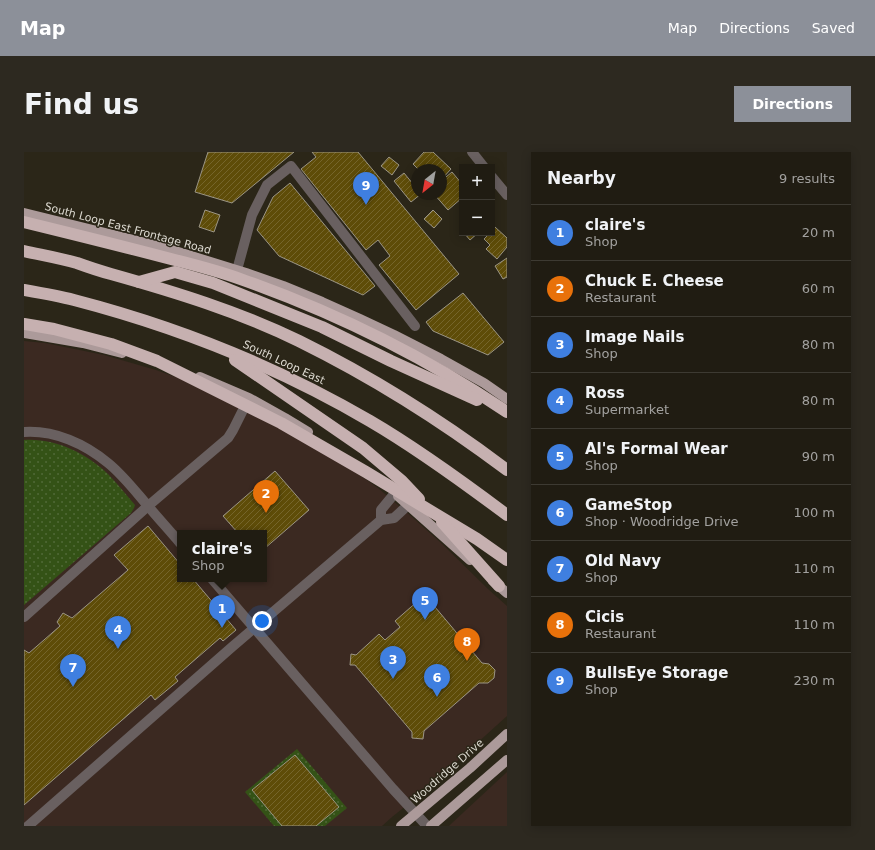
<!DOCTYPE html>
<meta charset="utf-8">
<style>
:root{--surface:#201c12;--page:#2d2920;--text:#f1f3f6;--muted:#a2a19f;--line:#3d3a32;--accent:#8c9099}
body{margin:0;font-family:"DejaVu Sans",sans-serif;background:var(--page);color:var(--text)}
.controls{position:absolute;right:12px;top:12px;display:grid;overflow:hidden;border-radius:0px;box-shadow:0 2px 10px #0003}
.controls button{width:36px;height:36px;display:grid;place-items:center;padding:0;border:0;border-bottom:1px solid var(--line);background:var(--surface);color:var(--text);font:20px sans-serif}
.compass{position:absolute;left:387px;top:12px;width:36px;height:36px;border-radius:50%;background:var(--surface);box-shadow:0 2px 10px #0003;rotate:211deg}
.you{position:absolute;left:238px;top:469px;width:14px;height:14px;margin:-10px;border:3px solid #fff;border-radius:50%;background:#1a73e8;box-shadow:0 0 0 6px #1a73e833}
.badge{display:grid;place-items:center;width:26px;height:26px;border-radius:50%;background:var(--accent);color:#fff;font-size:13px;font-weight:700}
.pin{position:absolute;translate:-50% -33px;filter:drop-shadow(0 1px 2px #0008)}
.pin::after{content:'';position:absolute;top:21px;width:14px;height:12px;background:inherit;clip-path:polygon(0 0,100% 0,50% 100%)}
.popup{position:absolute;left:153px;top:378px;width:90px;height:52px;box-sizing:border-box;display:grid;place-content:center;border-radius:0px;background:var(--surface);filter:drop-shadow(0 1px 3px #0005);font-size:13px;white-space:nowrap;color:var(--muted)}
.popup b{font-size:15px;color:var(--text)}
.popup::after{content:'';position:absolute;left:50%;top:100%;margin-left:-8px;border:8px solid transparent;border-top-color:var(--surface)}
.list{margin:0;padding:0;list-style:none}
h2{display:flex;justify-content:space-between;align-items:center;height:52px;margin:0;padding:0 16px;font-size:17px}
h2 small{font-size:13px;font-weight:400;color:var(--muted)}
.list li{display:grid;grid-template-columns:26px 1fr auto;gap:12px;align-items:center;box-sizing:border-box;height:56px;padding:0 16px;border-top:1px solid var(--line)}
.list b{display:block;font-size:15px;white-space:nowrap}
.list p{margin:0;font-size:13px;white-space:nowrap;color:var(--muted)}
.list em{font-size:13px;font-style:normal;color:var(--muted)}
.map{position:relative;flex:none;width:483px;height:674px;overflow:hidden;border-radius:0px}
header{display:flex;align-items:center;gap:24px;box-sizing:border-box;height:56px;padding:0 20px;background:var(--accent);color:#fff}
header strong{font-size:19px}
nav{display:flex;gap:22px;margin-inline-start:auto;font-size:14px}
.intro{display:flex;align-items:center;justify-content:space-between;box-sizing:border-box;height:96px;padding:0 24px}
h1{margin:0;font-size:28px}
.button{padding:10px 18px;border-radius:0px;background:var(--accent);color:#fff;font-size:14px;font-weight:700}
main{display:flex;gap:24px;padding:0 24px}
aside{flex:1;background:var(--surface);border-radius:0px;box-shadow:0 2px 10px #0003}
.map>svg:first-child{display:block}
.commercial{fill:#3b2921;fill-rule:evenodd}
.grass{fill:url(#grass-dots)}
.building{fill:url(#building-hatch);stroke:#9b9585}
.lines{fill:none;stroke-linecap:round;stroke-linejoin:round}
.minor{stroke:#696060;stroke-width:10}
.major{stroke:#ac9a9a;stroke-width:10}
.highway{stroke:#c6b0b0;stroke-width:12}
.labels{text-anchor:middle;stroke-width:3;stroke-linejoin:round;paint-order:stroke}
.street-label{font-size:11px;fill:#dddad1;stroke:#2b2618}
</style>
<header>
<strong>Map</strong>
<nav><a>Map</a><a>Directions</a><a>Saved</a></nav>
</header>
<div class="intro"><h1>Find us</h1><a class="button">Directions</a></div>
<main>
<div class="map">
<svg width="483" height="674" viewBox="0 0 483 674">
<defs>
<pattern id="grass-dots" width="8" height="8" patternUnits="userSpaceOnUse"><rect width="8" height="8" fill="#345216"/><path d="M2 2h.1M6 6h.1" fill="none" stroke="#516a37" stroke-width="1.8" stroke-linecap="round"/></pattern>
<pattern id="building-hatch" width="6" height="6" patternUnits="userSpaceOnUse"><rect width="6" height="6" fill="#5e4c08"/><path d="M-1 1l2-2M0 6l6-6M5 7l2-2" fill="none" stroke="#75652b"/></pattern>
</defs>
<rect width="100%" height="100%" fill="#2b2618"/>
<!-- commercial -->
<g class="commercial">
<path d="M0 189 21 191 80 203 132 218 191 239 306 302 354 336 387 364 416 390 464 437 483 454V564L398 641 368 665 358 674H0ZM156 381H240V427H156Z"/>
<polygon points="483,620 483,674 425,674 427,672"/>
</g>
<!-- grass -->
<g class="grass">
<path d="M0 288C31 286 62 301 84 322 94 332 102 343 111 353L110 356 107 361 0 453Z"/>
<polygon points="273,597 323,656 301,674 250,674 221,640"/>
</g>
<!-- building -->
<g class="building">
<polygon points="184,0 270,0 208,51 171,40"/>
<polygon points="288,0 334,0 435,122 392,158 355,113 366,104 354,88 342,98 277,17 292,5"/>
<polygon points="400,0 409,0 427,17 418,27 417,18 395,18 389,12"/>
<polygon points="365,5 375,13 368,23 357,14"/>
<polygon points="428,20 438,32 438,39 436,40 438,42 438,46 424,58 410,42 417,42 417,29"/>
<polygon points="380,21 389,32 393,28 393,42 397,42 387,50 370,29"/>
<polygon points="266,31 351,134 339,143 255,104 233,78 249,45"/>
<polygon points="181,58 196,63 190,80 175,75"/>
<polygon points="409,58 418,67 410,76 400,67"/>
<polygon points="471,75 483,86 483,95 473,107 462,97 466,93 460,87 466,81 468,81 468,78"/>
<polygon points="440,81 454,81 446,88"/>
<polygon points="483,106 483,125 479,127 471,114"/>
<polygon points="439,141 480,190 464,203 409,179 402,170"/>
<polygon points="251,319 285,358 240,397 240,381 214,381 199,364"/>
<polygon points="124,374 156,412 156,427 169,427 212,478 199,489 196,486 151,525 154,529 131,548 127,543 0,653 0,498 5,501 36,474 33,470 39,461 48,466 104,418 90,403"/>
<polygon points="395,443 406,444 406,449 458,511 465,512 471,518 470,526 464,531 455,531 400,579 399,587 388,586 388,580 331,513 326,513 327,502 332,503 355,482 361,488 376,475 371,469 395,448"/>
<polygon points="271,603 315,655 292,674 258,674 228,638"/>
</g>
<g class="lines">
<!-- minor -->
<g class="minor">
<polyline points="448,0 460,15"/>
<polyline points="468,25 483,43"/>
<polyline points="213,118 228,63 243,33 267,14 391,174"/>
<path d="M0 280C31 278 61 292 84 311 99 323 111 339 124 354 134 366 145 378 156 391"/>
<polyline points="357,368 357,358 371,341"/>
<polyline points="188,427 369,637 403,674"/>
<polyline points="0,465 124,354 204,286 209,278 224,248"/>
<polyline points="4,674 208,495 357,368 370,366 384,353"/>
</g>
<!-- major -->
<g class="major">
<polyline points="0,61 138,95 222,121 259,134 298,150 336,167 370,183 417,207 460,231 483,247"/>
<polyline points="0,181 59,191 98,201"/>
<polyline points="176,225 225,246 261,266 284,280"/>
<polyline points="374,344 446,408"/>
<polyline points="469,429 483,441"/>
<polyline points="377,674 446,616 483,582"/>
<polyline points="407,674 483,608"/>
</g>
<!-- highway -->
<g class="highway">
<path d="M0 70C49 82 98 94 147 107 171 113 195 119 219 128 312 161 401 205 483 260"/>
<path d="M0 99C18 103 36 106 53 111 64 115 76 119 87 122 151 140 216 160 275 189 348 225 418 269 483 318"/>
<polyline points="115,130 151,120 189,131 298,175 367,209 453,248"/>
<path d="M0 138C17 141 34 144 50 148 154 175 254 215 346 269 394 297 439 330 483 363"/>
<polyline points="0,172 30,177 87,192 133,209 257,271 342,320 453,387 483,408"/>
<polyline points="211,208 339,296 378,329 395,347"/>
<polyline points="418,370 475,434"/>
</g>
</g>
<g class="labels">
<!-- street labels -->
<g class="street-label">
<text transform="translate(104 76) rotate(15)" y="4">South Loop East Frontage Road</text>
<text transform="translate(260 210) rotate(25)" y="4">South Loop East</text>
<text transform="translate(423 619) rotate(-41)" y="4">Woodridge Drive</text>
</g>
</g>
</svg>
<div class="controls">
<button>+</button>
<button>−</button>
</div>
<svg class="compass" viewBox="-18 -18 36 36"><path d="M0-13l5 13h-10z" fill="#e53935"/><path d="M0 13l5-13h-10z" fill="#a2a19f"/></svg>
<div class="you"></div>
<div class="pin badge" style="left:198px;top:476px;background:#3f7fe0">1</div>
<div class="popup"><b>claire's</b>Shop</div>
<div class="pin badge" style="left:242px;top:361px;background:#e8710a">2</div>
<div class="pin badge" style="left:369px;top:527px;background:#3f7fe0">3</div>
<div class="pin badge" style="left:94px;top:497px;background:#3f7fe0">4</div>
<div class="pin badge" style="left:401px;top:468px;background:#3f7fe0">5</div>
<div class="pin badge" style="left:413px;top:545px;background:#3f7fe0">6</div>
<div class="pin badge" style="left:49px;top:535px;background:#3f7fe0">7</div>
<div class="pin badge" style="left:443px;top:509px;background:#e8710a">8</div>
<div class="pin badge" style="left:342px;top:53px;background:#3f7fe0">9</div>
</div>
<aside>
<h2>Nearby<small>9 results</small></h2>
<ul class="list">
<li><span class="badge" style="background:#3f7fe0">1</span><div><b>claire's</b><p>Shop</p></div><em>20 m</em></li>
<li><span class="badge" style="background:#e8710a">2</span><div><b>Chuck E. Cheese</b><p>Restaurant</p></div><em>60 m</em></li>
<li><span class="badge" style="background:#3f7fe0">3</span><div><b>Image Nails</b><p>Shop</p></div><em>80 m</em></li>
<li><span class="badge" style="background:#3f7fe0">4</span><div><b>Ross</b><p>Supermarket</p></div><em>80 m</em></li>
<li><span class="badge" style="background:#3f7fe0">5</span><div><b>Al's Formal Wear</b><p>Shop</p></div><em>90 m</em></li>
<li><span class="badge" style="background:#3f7fe0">6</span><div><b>GameStop</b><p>Shop · Woodridge Drive</p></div><em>100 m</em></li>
<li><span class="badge" style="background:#3f7fe0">7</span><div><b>Old Navy</b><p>Shop</p></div><em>110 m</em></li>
<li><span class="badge" style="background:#e8710a">8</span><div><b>Cicis</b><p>Restaurant</p></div><em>110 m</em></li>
<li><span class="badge" style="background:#3f7fe0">9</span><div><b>BullsEye Storage</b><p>Shop</p></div><em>230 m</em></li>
</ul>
</aside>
</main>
